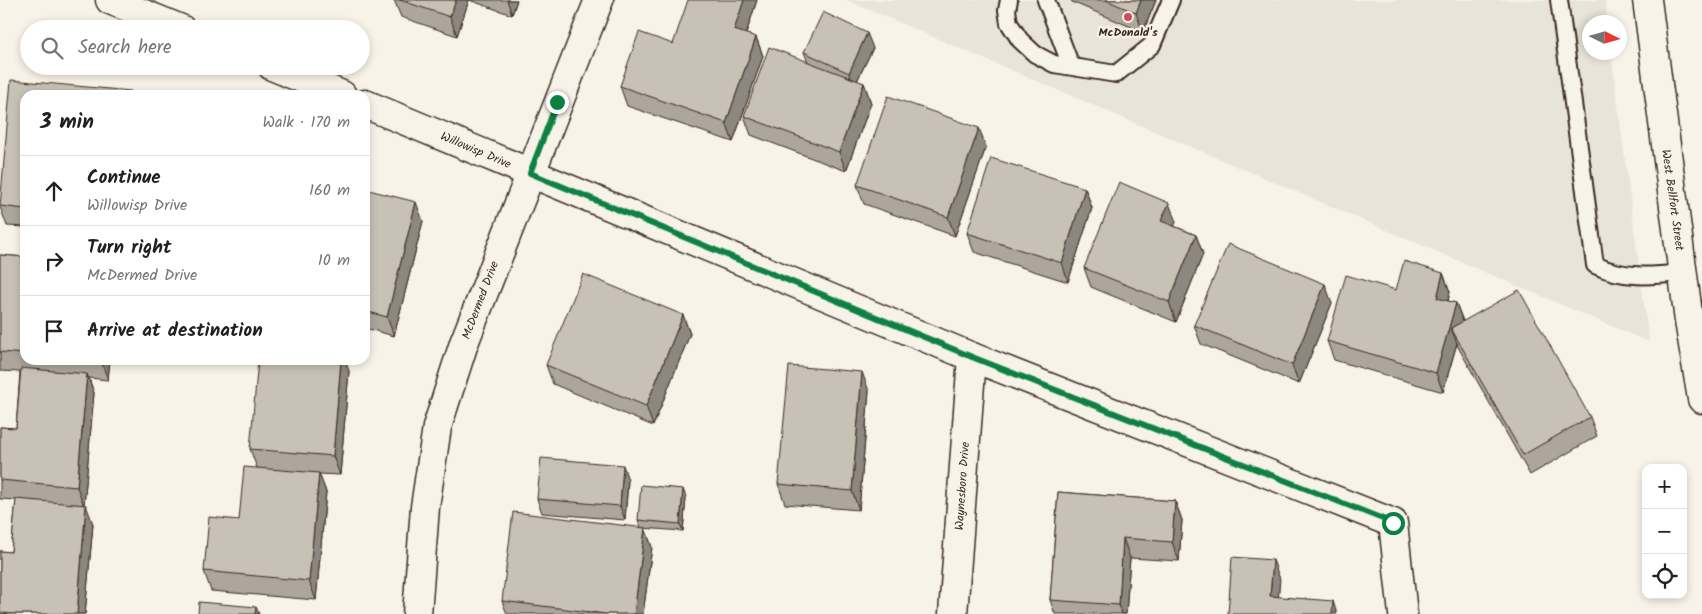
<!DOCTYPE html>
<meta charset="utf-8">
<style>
:root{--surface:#fff;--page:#f2f2f2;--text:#202124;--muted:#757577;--line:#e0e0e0}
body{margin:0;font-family:Kalam,sans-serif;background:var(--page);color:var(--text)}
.controls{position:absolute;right:15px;bottom:15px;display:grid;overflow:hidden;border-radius:10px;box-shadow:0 2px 8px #0003}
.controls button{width:45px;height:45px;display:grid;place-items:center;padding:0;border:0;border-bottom:1px solid var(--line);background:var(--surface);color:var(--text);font:25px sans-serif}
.compass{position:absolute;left:1582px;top:15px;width:45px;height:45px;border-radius:50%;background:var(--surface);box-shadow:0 2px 8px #0003;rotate:95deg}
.stop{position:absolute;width:15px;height:15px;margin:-11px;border:4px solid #0b8043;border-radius:50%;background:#fff}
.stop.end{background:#0b8043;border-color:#fff;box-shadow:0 1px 5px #0008}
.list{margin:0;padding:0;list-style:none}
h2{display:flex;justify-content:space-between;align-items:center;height:65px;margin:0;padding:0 20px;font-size:21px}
h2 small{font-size:16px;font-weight:400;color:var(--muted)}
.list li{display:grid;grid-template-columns:32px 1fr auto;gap:15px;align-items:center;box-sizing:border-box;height:70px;padding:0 20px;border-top:1px solid var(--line)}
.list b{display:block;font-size:19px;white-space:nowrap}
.list p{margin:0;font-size:16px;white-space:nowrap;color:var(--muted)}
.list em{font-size:16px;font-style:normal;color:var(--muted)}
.icon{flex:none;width:28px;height:28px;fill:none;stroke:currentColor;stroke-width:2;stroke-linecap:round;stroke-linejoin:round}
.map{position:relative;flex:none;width:1702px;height:614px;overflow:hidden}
.search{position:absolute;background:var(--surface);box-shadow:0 2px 8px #0003;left:20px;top:20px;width:350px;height:55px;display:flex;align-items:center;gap:12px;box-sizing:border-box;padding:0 18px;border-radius:28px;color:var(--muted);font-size:19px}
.panel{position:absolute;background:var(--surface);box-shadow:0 2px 8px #0003;left:20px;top:90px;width:350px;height:275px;border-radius:15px}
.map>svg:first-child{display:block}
.built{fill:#e9e4d9}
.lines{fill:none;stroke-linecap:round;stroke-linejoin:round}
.service-casing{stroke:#3b2a1e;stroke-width:20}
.minor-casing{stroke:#3b2a1e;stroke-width:31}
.secondary-casing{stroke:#3b2a1e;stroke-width:31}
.service{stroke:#f7f3e8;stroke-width:16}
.minor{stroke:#f7f3e8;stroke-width:28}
.secondary{stroke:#f7f3e8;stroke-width:28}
.wall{fill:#aca69d;stroke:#3b2a1e}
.shaded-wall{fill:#8c877f;stroke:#3b2a1e}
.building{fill:#c8c1b6;stroke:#3b2a1e}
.route{stroke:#0b8043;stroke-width:6}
.poi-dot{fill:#d1495b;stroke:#f7f3e8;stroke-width:2}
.labels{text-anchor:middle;stroke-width:4.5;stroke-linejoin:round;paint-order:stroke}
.poi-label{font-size:12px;font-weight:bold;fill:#3b2a1e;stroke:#f7f3e8}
.street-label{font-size:12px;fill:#3b2a1e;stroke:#f7f3e8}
</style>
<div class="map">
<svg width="1702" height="614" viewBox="0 0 1702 614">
<rect width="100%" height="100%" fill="#f7f3e8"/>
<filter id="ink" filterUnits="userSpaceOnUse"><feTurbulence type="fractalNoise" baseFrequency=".02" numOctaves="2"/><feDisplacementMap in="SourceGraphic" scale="10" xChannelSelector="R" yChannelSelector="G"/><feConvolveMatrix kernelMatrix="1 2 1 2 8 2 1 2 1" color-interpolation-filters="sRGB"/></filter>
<g filter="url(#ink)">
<!-- built -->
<polygon class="built" points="846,0 1605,0 1608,22 1590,22 1590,52 1611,53 1649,342"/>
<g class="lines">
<!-- service casing -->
<g class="service-casing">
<g id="service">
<polyline points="1009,0 1007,10 1009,23 1020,40 1035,54 1054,64 1116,74 1152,45 1171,0"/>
<polyline points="1046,0 1071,66"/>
<path d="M1559 0 1595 265C1624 279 1652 276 1683 273"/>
</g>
</g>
<!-- minor casing -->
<g class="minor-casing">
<g id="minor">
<polyline points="110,0 181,29"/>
<polyline points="272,66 342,95"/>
<polyline points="365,104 972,357 1393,523 1403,614"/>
<polyline points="417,614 425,507 437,427 464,343 599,0"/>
<polyline points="953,614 972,357"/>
</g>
</g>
<!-- secondary casing -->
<g class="secondary-casing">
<polyline id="secondary" points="1647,0 1689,321 1702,399"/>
</g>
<!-- service -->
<use href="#service" class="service"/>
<!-- minor -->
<use href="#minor" class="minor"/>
<!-- secondary -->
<use href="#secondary" class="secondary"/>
</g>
<!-- wall -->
<g class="wall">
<polygon points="394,0 517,0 512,15 469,0 457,36 401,17"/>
<polygon points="757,0 746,34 756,37 763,56 733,142 627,106 620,86 673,44"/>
<polygon points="1071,0 1156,0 1143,32 1072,2"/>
<polygon points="873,48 857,81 864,83 871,103 846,171 751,135 744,116 808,62 804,52"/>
<polygon points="25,95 25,227 7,226 0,207"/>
<polygon points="986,147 955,236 864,204 857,185"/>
<polygon points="1085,188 1092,208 1068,282 974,252 967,233"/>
<polygon points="365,189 423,221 394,336 365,328"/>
<polygon points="1176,222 1174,226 1196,235 1203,254 1176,322 1091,287 1084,268"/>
<polygon points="0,255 25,257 25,360 110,360 108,380 89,378 94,393 84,505 93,524 85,614 0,614 0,551 11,552 16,500 0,499 0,427 16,428 20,372 0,371"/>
<polygon points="1443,273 1450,292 1448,301 1456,303 1463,321 1590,417 1597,436 1530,475 1458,347 1457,343 1443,392 1334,360 1327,341 1396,290"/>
<polygon points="1332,303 1299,384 1201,344 1194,325"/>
<polygon points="683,315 690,334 653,426 553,384 546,365"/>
<polygon points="349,371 340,475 319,474 326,492 316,600 211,591 204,571 239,520 257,468 250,449"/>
<polygon points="869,391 859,510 785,504 778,484"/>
<polygon points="628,480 625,520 542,513 537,499"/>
<polygon points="1058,492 1175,501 1182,520 1179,561 1130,558 1126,614 1055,614 1050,600"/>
<polygon points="686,497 683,531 641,528 638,520"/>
<polygon points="645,528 652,547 643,614 507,614 502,601"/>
</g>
<!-- shaded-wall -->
<g class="shaded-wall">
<polygon points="456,0 469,0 457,36 450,17"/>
<polygon points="507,0 517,0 512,15"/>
<polygon points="744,0 757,0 741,49 734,30"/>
<polygon points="1141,0 1156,0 1143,32 1136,13"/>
<polygon points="867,33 873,48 854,87 849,73"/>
<polygon points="756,37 763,56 733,142 726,123"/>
<polygon points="864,83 871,103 846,171 839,152"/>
<polygon points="979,128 986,147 955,236 948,217"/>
<polygon points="1085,188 1092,208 1068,282 1062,263"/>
<polygon points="416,202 423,221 394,336 387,317"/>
<polygon points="1169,203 1176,222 1168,240 1161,221"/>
<polygon points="1196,235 1203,254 1176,322 1169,302"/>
<polygon points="1443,273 1450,292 1444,317 1437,298"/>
<polygon points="1325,284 1332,303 1299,384 1292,365"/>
<polygon points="1456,303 1463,322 1451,328 1457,343 1443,392 1436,373"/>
<polygon points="683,315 690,334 653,426 646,406"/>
<polygon points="101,360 110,360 108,380 101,361"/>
<polygon points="341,360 345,360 349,371 340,475 333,456"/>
<polygon points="862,372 869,391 859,510 852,491"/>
<polygon points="87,374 94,393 84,506 77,487"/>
<polygon points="623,465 628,480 625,520 620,506"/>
<polygon points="319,473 326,492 316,600 309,581"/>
<polygon points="683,489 686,497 683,531 680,524"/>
<polygon points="1175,501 1182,520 1179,561 1172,542"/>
<polygon points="86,505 93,524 85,614 77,614"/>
<polygon points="645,528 652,547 643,614 634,614"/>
<polygon points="1123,538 1130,558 1126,614 1122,614 1119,605"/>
<polygon points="1273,560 1280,579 1277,614 1270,596"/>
<polygon points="1333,601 1337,614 1332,614"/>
<polygon points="256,607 259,614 255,614"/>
</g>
<!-- building -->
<g class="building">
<polygon points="400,0 456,0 450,17"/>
<polygon points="688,0 744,0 734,30 756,37 726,123 620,86 639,32 673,44"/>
<polygon points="1106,0 1141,0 1136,13"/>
<polygon points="823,12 867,33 849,73 804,52"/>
<polygon points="769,47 864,83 839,152 744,116"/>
<polygon points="11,80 131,91 130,95 25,95 25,209 0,206"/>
<polygon points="888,96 979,128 948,217 857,185"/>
<polygon points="991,158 1085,188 1062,263 967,233"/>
<polygon points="1119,182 1169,203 1161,221 1196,235 1169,302 1084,268"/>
<polygon points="365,189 416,202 387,317 365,311"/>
<polygon points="1228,244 1325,284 1292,365 1194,325"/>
<polygon points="0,255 25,257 25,354 0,352"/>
<polygon points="1404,261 1443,273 1437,298 1456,303 1436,373 1327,341 1346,275 1396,290"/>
<polygon points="583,274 683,315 646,406 546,365"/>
<polygon points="1519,290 1590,417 1523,455 1451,328"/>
<polygon points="258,360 341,360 333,456 250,449"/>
<polygon points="789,366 862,372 852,491 778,484"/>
<polygon points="21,368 87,374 77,487 0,480 0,427 16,428"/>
<polygon points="541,458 623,465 620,506 537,499"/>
<polygon points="244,467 319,473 309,581 204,571 209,517 239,520"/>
<polygon points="641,485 683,489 680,524 638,520"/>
<polygon points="1058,492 1175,501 1172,542 1123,538 1119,605 1050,600"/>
<polygon points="16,499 86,505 77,614 16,614 0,613 0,551 11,552"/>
<polygon points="513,512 645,528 634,614 606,614 502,601"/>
<polygon points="1232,557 1273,560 1270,596 1333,601 1332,614 1228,614"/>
<polygon points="199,602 256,607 255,614 198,614"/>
</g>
</g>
<g class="lines" filter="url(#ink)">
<!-- route -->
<polyline class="route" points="557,102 530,173 972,357 1393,523"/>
</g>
<!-- markers -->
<circle class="poi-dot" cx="1128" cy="17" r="5"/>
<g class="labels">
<!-- poi labels -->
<g class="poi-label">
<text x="1128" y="36">McDonald's</text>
</g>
<!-- street labels -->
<g class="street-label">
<text transform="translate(476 150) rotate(23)" y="4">Willowisp Drive</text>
<text transform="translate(1673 200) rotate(82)" y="4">West Bellfort Street</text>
<text transform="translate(480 300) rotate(-69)" y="4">McDermed Drive</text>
<text transform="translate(962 486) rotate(-86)" y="4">Waynesboro Drive</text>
</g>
</g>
</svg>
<div class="controls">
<button>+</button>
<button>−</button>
<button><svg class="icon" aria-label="locate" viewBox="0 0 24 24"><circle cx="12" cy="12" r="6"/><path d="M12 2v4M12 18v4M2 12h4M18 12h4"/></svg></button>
</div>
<svg class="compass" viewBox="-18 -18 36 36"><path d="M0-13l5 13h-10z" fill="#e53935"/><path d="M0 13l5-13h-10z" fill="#757577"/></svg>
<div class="stop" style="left:1393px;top:523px"></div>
<div class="stop end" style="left:557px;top:102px"></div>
<div class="search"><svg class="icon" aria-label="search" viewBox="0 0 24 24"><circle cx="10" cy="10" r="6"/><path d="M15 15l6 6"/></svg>Search here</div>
<section class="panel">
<h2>3 min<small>Walk · 170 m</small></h2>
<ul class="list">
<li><svg class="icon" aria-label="ahead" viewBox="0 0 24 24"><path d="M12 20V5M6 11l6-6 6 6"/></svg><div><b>Continue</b><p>Willowisp Drive</p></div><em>160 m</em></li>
<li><svg class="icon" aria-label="right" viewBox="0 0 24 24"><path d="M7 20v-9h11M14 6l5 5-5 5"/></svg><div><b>Turn right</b><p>McDermed Drive</p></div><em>10 m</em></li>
<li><svg class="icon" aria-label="arrive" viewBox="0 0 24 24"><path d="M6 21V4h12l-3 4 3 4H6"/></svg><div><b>Arrive at destination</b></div></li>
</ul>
</section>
</div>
